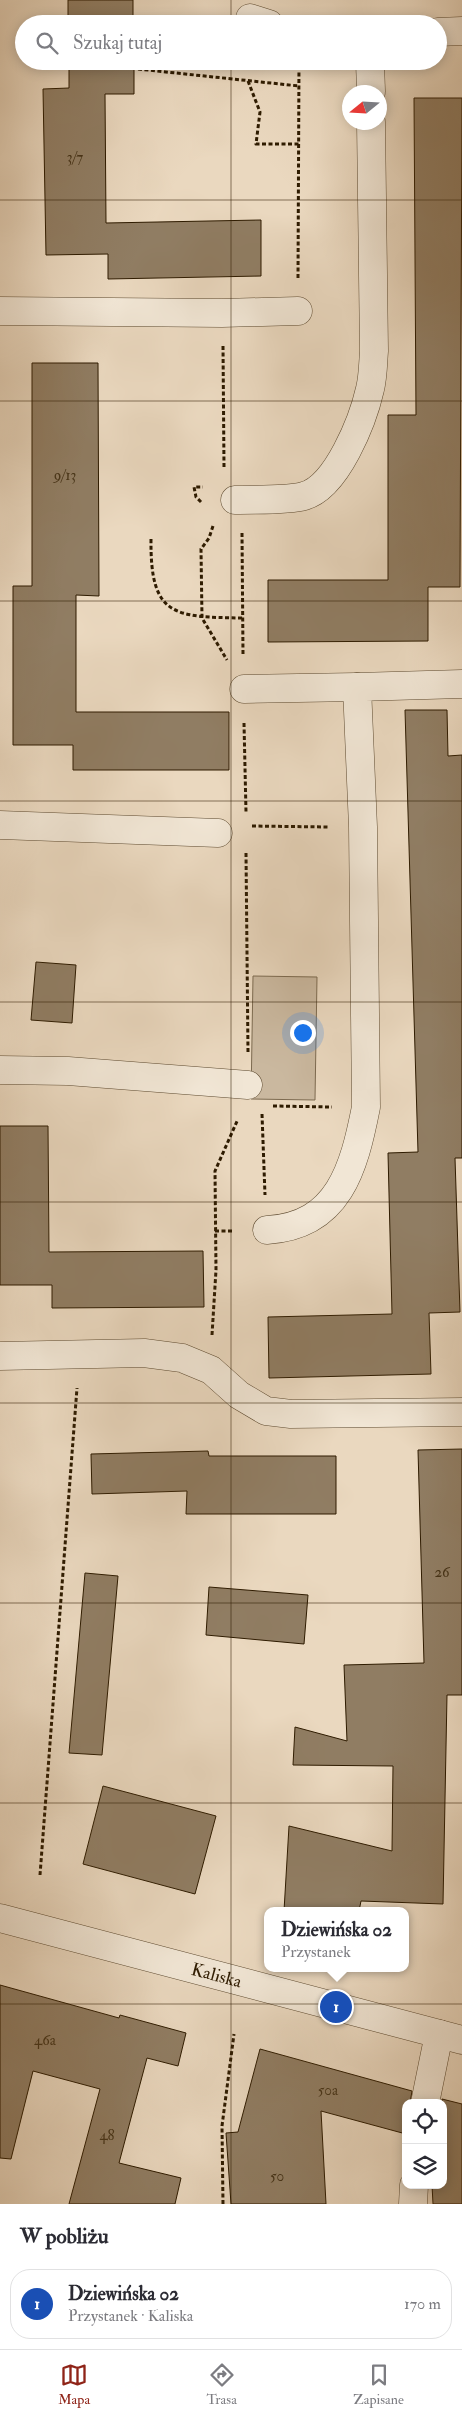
<!DOCTYPE html>
<html lang="pl">
<meta charset="utf-8">
<style>
:root{--surface:#fff;--page:#f7f7f7;--text:#2b2b33;--muted:#7c7c81;--line:#e1e1e2;--accent:#8f2418}
body{margin:0;font-family:"IM FELL Double Pica",serif;background:var(--page);color:var(--text)}
.controls{position:absolute;right:15px;bottom:15px;display:grid;overflow:hidden;border-radius:10px;box-shadow:0 2px 12px #0003}
.controls button{width:45px;height:45px;display:grid;place-items:center;padding:0;border:0;border-bottom:1px solid var(--line);background:var(--surface);color:var(--text);font:25px sans-serif}
.compass{position:absolute;left:342px;top:85px;width:45px;height:45px;border-radius:50%;background:var(--surface);box-shadow:0 2px 12px #0003;rotate:252deg}
.you{position:absolute;left:302px;top:1032px;width:18px;height:18px;margin:-12px;border:4px solid #fff;border-radius:50%;background:#1a73e8;box-shadow:0 0 0 8px #1a73e833}
.badge{display:grid;place-items:center;width:32px;height:32px;border-radius:50%;background:var(--accent);color:#fff;font-size:16px;font-weight:700}
.pin{position:absolute;translate:-50% -50%;border:2px solid #fff;box-shadow:0 1px 5px #0006}
.popup{position:absolute;left:264px;top:1907px;width:145px;height:65px;box-sizing:border-box;display:grid;place-content:center;border-radius:10px;background:var(--surface);filter:drop-shadow(0 1px 4px #0005);font-size:16px;white-space:nowrap;color:var(--muted)}
.popup b{font-size:19px;color:var(--text)}
.popup::after{content:'';position:absolute;left:50%;top:100%;margin-left:-10px;border:10px solid transparent;border-top-color:var(--surface)}
.list{margin:0;padding:0;list-style:none}
h2{display:flex;justify-content:space-between;align-items:center;height:65px;margin:0;padding:0 20px;font-size:21px}
h2 small{font-size:16px;font-weight:400;color:var(--muted)}
.list li{display:grid;grid-template-columns:32px 1fr auto;gap:15px;align-items:center;box-sizing:border-box;height:70px;margin:0 10px 10px;padding:0 10px;border:1px solid var(--line);border-radius:20px}
.list b{display:block;font-size:19px;white-space:nowrap}
.list p{margin:0;font-size:16px;white-space:nowrap;color:var(--muted)}
.list em{font-size:16px;font-style:normal;color:var(--muted)}
.icon{flex:none;width:28px;height:28px;fill:none;stroke:currentColor;stroke-width:2;stroke-linecap:round;stroke-linejoin:round}
.map{position:relative;flex:none;width:462px;height:2204px;overflow:hidden}
.search{position:absolute;background:var(--surface);box-shadow:0 2px 12px #0003;left:15px;right:15px;top:15px;height:55px;display:flex;align-items:center;gap:12px;box-sizing:border-box;padding:0 18px;border-radius:28px;color:var(--muted);font-size:19px}
.sheet{height:145px;background:var(--surface)}
nav{display:flex;justify-content:space-around;align-items:center;box-sizing:border-box;height:70px;border-top:1px solid var(--line);background:var(--surface);font-size:14px;color:var(--muted)}
nav a{display:grid;justify-items:center;gap:2px}
nav .on{color:var(--accent)}
.map>svg:first-child{display:block}
.green{fill:#cab89f;stroke:#7c6a50}
.building{fill:#907d63;stroke:#2e1b00}
.lines{fill:none;stroke-linecap:round;stroke-linejoin:round}
.minor-casing{stroke:#5d4a30;stroke-width:29}
.path{stroke:#2e1b00;stroke-width:3;stroke-dasharray:4 2.5;stroke-linecap:butt}
.minor{stroke:#f1e6d5;stroke-width:28}
.grid{fill:none;stroke:#2e1b00;stroke-width:1;stroke-opacity:0.55}
.labels{text-anchor:middle;stroke-width:4;stroke-linejoin:round;paint-order:stroke}
.number-label{font-size:15px;fill:#463419}
.street-label{font-size:18px;fill:#2e1b00;stroke:#f1e6d5}
</style>
<div class="map">
<svg width="462" height="2204" viewBox="0 0 462 2204">
<rect width="100%" height="100%" fill="#ead8bf"/>
<filter id="stains"><feTurbulence type="fractalNoise" baseFrequency=".004" numOctaves="4"/><feColorMatrix values="0 0 0 0 .2 0 0 0 0 .09 0 0 0 0 .02 0 0 0 .5 -.17"/></filter>
<radialGradient id="worn" r=".72"><stop offset=".6" stop-color="#630" stop-opacity="0"/><stop offset="1" stop-color="#630" stop-opacity=".3"/></radialGradient>
<!-- green -->
<polygon class="green" points="253,976 317,977 315,1100 251,1099"/>
<!-- building -->
<g class="building">
<rect x="68" y="0" width="65" height="24"/>
<polygon points="69,61 134,61 134,94 105,94 106,223 261,220 261,276 108,279 108,254 46,255 43,89 69,88"/>
<polygon points="414,98 462,98 460,587 428,587 428,641 268,642 268,580 388,580 388,415 416,415"/>
<polygon points="32,363 98,363 99,596 76,595 76,712 229,712 229,770 73,770 73,745 13,745 13,586 32,586"/>
<polygon points="405,710 447,710 448,756 462,755 462,1158 455,1158 460,1312 429,1313 431,1374 269,1378 268,1317 392,1314 388,1153 418,1152"/>
<polygon points="36,962 76,965 72,1023 31,1020"/>
<polygon points="0,1126 48,1126 49,1252 203,1251 204,1307 52,1308 52,1285 0,1285"/>
<polygon points="462,1449 462,1695 447,1695 443,1904 361,1901 359,1911 284,1911 289,1826 392,1851 393,1766 293,1765 295,1727 347,1741 344,1665 424,1663 418,1450"/>
<polygon points="208,1451 209,1456 336,1456 336,1514 186,1514 187,1491 92,1494 91,1454"/>
<polygon points="85,1573 118,1576 102,1755 69,1753"/>
<polygon points="209,1587 308,1595 304,1644 206,1635"/>
<polygon points="103,1786 216,1816 195,1894 83,1864"/>
<polygon points="0,1985 119,2018 120,2015 186,2033 178,2066 147,2058 119,2163 181,2178 175,2204 69,2204 100,2089 33,2071 11,2159 0,2158"/>
<polygon points="260,2049 412,2091 410,2103 406,2103 406,2134 321,2111 326,2204 231,2204 226,2133 238,2132"/>
<polygon points="442,2099 462,2104 462,2204 433,2204 432,2185 443,2185"/>
</g>
<g class="lines">
<!-- minor casing -->
<g class="minor-casing">
<g id="minor">
<polyline points="250,18 269,24"/>
<polyline points="438,32 462,31"/>
<polyline points="370,61 371,92"/>
<polyline points="0,311 222,313 298,311"/>
<path d="M235 500C254 499 287 501 304 496 337 487 363 420 370 389 373 377 373 364 374 351L371 122"/>
<polyline points="244,689 357,687"/>
<polyline points="0,825 218,833"/>
<polyline points="0,1070 68,1071 248,1085"/>
<path d="M267 1230C339 1226 354 1168 366 1107L363 827 357 687 462 684"/>
<polyline points="0,1356 144,1353 182,1358 211,1370 239,1395 266,1411 291,1414 462,1412"/>
<path id="s1" d="M0 1918 462 2040"/>
<polyline points="425,2103 439,2034"/>
<polyline points="413,2204 414,2185"/>
</g>
</g>
<!-- path -->
<g class="path">
<polyline points="138,69 299,86"/>
<polyline points="248,81 260,112 256,144 299,144"/>
<polyline points="298,278 299,61"/>
<polyline points="223,346 224,467"/>
<polyline points="201,502 196,497 194,487 203,487"/>
<polyline points="213,526 209,538 201,549 202,618 227,660"/>
<polyline points="242,533 243,654"/>
<path d="M151 539C150 617 174 617 243 618"/>
<polyline points="244,723 246,812"/>
<polyline points="252,826 330,827"/>
<polyline points="246,853 248,1052"/>
<polyline points="273,1106 332,1107"/>
<polyline points="262,1114 265,1195"/>
<polyline points="215,1231 233,1231"/>
<polyline points="212,1335 216,1270 215,1171 238,1119"/>
<polyline points="40,1875 77,1388"/>
<polyline points="223,2204 222,2126 234,2034"/>
</g>
<!-- minor -->
<use href="#minor" class="minor"/>
</g>
<!-- grid -->
<path class="grid" d="M231 0V24M231 61V2204M0 200H462M0 401H462M0 601H462M0 801H462M0 1002H462M0 1202H462M0 1403H462M0 1603H462M0 1803H462M0 2004H462"/>
<g class="labels">
<!-- number labels -->
<g class="number-label">
<text x="75" y="162">3/7</text>
<text x="65" y="480">9/13</text>
<text x="442" y="1577">26</text>
<text x="45" y="2045">46a</text>
<text x="328" y="2095">50a</text>
<text x="107" y="2140">48</text>
<text x="277" y="2181">50</text>
</g>
<!-- street labels -->
<g class="street-label">
<text dy="6" stroke="none"><textPath href="#s1" startOffset="224">Kaliska</textPath></text>
</g>
</g>
<rect width="100%" height="100%" filter="url(#stains)"/>
<rect width="100%" height="100%" fill="url(#worn)"/>
</svg>
<div class="controls">
<button><svg class="icon" aria-label="locate" viewBox="0 0 24 24"><circle cx="12" cy="12" r="6"/><path d="M12 2v4M12 18v4M2 12h4M18 12h4"/></svg></button>
<button><svg class="icon" aria-label="layers" viewBox="0 0 24 24"><path d="M12 4l9 5-9 5-9-5zM3 14l9 5 9-5"/></svg></button>
</div>
<svg class="compass" viewBox="-18 -18 36 36"><path d="M0-13l5 13h-10z" fill="#e53935"/><path d="M0 13l5-13h-10z" fill="#7c7c81"/></svg>
<div class="you"></div>
<div class="pin badge" style="left:336px;top:2007px;background:#1a4fb4">1</div>
<div class="popup"><b>Dziewińska 02</b>Przystanek</div>
<div class="search"><svg class="icon" aria-label="search" viewBox="0 0 24 24"><circle cx="10" cy="10" r="6"/><path d="M15 15l6 6"/></svg>Szukaj tutaj</div>
</div>
<section class="sheet">
<h2>W pobliżu<small></small></h2>
<ul class="list">
<li><span class="badge" style="background:#1a4fb4">1</span><div><b>Dziewińska 02</b><p>Przystanek · Kaliska</p></div><em>170 m</em></li>
</ul>
</section>
<nav>
<a class="on"><svg class="icon" aria-label="map" viewBox="0 0 24 24"><path d="M3 6l6-2 6 2 6-2v14l-6 2-6-2-6 2zM9 4v14M15 6v14"/></svg>Mapa</a>
<a><svg class="icon" aria-label="directions" viewBox="0 0 24 24"><path d="M12 3l9 9-9 9-9-9zM9 14v-3h6M13 9l2 2-2 2"/></svg>Trasa</a>
<a><svg class="icon" aria-label="saved" viewBox="0 0 24 24"><path d="M7 4h10v16l-5-4-5 4z"/></svg>Zapisane</a>
</nav>
